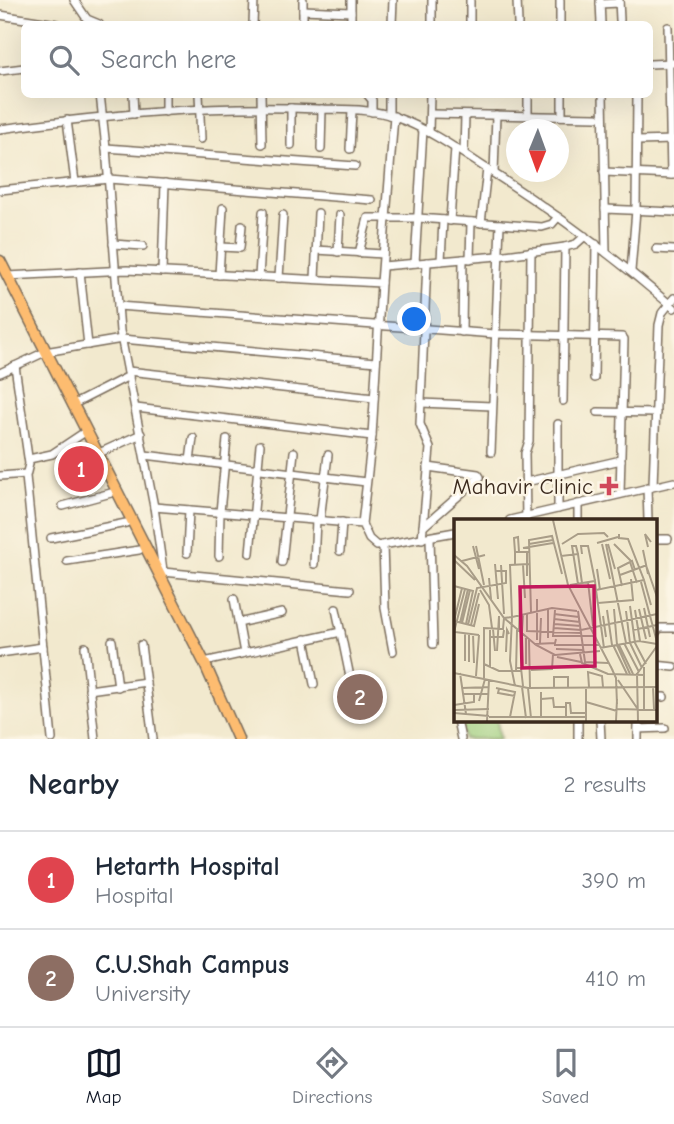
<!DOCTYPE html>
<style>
:root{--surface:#fff;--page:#f6f6f7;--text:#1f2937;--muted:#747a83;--line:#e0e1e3;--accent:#111827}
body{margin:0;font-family:"Comic Neue",sans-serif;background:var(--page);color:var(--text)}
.compass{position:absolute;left:506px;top:119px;width:63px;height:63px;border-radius:50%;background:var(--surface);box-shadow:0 7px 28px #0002;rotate:181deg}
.you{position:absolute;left:415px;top:320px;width:24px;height:24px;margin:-18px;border:5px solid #fff;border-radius:50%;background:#1a73e8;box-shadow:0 0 0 10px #1a73e833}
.badge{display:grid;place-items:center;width:46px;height:46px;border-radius:50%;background:var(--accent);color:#fff;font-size:23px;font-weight:700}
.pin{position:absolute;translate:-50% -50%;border:4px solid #fff;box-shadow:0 2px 7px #0006}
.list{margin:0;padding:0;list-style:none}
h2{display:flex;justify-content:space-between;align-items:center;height:91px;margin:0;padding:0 28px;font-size:30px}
h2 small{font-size:23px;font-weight:400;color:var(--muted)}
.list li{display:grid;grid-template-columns:46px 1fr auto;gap:21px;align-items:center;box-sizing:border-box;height:98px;padding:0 28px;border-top:2px solid var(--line)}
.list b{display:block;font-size:26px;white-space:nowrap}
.list p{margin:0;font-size:23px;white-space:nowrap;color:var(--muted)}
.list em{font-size:23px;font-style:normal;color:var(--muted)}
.icon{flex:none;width:38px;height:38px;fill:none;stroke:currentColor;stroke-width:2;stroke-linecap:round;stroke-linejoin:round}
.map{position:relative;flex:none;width:674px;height:739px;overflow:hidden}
.search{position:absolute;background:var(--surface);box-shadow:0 7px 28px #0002;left:21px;right:21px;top:21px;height:77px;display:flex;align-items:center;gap:18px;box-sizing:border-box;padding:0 24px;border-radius:10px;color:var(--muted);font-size:26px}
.sheet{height:287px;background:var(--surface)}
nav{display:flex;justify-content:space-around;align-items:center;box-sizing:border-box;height:98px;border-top:2px solid var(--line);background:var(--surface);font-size:19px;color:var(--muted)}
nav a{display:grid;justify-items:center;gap:4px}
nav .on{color:var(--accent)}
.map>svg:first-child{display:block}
.green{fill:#9dce7d;stroke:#6c7c4e;stroke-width:2}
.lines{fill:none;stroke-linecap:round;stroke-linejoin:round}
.minor-casing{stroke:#7b6d5c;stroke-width:10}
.highway-casing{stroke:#7b6d5c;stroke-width:13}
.minor{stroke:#fff;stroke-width:7}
.highway{stroke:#fdbc70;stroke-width:10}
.poi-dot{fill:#d1495b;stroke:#fcf5e5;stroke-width:2.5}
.labels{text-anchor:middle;stroke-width:5;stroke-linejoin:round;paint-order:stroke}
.poi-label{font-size:23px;fill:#3b2a1e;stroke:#fcf5e5;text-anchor:end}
.inset-road{fill:none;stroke:#a99d88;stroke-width:2}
.view{fill:#c2185b;fill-opacity:0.15;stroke:#c2185b;stroke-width:3.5}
.inset-edge{fill:none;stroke:#3b2a1e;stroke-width:3.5}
</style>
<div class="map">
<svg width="674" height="739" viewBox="0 0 674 739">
<rect width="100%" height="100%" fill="#fcf5e5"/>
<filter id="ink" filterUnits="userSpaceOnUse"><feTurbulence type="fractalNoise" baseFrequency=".0143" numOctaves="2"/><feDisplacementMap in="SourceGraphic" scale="14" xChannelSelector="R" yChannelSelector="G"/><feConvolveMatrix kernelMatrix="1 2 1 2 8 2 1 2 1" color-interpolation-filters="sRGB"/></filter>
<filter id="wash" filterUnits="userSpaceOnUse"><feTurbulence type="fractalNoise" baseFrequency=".00686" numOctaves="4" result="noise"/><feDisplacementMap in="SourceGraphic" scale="28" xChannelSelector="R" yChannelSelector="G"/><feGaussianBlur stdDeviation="1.57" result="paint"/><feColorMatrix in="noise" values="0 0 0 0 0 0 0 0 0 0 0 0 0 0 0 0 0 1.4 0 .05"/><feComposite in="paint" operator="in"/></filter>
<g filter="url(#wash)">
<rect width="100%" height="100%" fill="#f2e9ce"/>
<!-- green -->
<polygon class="green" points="460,720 497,720 500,739 464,739"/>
</g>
<g filter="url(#ink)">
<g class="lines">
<!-- minor casing -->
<g class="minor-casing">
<g id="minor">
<polyline points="74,0 87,19 99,24"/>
<polyline points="470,0 470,24"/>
<polyline points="517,0 518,24"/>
<polyline points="560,0 560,24"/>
<polyline points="600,0 601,24"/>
<polyline points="619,0 620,20"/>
<polyline points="600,4 619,3"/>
<polyline points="303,10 351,12"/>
<polyline points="0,15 57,24"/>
<polyline points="253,24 254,0"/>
<polyline points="303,24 303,0"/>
<polyline points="351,24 351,0"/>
<polyline points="392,24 393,0"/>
<polyline points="432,24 432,0"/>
<polyline points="668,27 671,175"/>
<polyline points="650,64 673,63"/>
<polyline points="0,71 24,68"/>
<polyline points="100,94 106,148 120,331 154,507 163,571 162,573 158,573"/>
<polyline points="133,94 134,114"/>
<polyline points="165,94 165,112"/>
<polyline points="199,94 201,139"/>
<polyline points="261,94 262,144"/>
<polyline points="367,94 372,100 372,112"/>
<polyline points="528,94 528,116"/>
<polyline points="603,94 606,252"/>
<polyline points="430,114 597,117"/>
<polyline points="389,115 389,94"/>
<polyline points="562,116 562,94"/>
<polyline points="67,120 75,182"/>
<path d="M0 129C105 115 211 104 317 109 342 110 371 108 395 117 429 129 458 150 487 169 553 211 615 257 674 308"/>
<polyline points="429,132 430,94"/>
<polyline points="637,141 674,140"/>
<polyline points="291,145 291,108"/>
<polyline points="106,148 355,166"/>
<polyline points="321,149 322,109"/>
<polyline points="350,149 352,111"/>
<polyline points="464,153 465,115"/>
<polyline points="604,172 673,175"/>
<polyline points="494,173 496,115"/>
<polyline points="0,190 109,179 372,200"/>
<polyline points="605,209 674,212"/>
<polyline points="450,221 455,148"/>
<polyline points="481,223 487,169"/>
<polyline points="113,244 143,246"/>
<polyline points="221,247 240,248 242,225"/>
<polyline points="656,249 674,250"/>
<polyline points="316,250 383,254"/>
<polyline points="338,252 340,215"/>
<polyline points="359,253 368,218 418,218 542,227 552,224 558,217"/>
<polyline points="470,259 471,222"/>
<polyline points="441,261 443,220"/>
<polyline points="415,263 423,130"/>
<polyline points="383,266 498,256 565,247 576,244 585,236"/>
<polyline points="631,271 636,210 637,94"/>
<polyline points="80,272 88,345"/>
<polyline points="162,272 165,183"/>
<polyline points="219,275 223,208"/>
<polyline points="7,276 127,270 381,283 372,436 362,524"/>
<polyline points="259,277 263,212"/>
<polyline points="279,278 283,215"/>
<polyline points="315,279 318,213"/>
<polyline points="381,283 394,116"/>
<polyline points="118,306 495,334 622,337 624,339 620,494"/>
<polyline points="462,332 463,259"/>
<polyline points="15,366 29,464 26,476 52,739"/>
<polyline points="128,371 374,398"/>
<polyline points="0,373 45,352 122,339 376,362"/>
<polyline points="594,378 596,244"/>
<polyline points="563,401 565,247"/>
<polyline points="421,403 492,406"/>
<polyline points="72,405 129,376"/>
<polyline points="136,408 372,436"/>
<polyline points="598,412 656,413"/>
<polyline points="558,424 558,509"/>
<polyline points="491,452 500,224"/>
<polyline points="97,454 141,434"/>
<polyline points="145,455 366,482"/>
<polyline points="29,459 52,454 85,432"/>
<polyline points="190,461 193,438"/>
<polyline points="0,476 26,474"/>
<polyline points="526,482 621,460"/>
<polyline points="653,485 659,325 662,313 674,298"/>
<polyline points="647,487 648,520"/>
<polyline points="578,504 578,520"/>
<polyline points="63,506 111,493"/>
<polyline points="154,507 362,524 369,539 377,546 455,532"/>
<polyline points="320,520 328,455"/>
<polyline points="510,520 674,482"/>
<polyline points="526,520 525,453 529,441 531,251"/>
<polyline points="423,527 480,477 478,474 428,467"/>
<polyline points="51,538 126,523"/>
<polyline points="430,538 433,644"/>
<polyline points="422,539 430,448 420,424 427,262"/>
<polyline points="655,539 668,539"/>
<polyline points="383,545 385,608 393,651"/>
<polyline points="340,551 342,522"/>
<polyline points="187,553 189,510"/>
<polyline points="250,553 260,445"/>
<polyline points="219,556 220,512 227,439"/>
<polyline points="67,561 139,550"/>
<polyline points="282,562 294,452"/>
<polyline points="314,564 316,520"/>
<polyline points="163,572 350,590"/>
<polyline points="234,599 244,653"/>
<polyline points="336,609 350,677"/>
<polyline points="238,623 282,613"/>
<polyline points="655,633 660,628 674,628"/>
<polyline points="305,639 314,684"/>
<polyline points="112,641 118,687"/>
<polyline points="141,645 153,739"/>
<polyline points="85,647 95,739"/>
<polyline points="0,653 43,647"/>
<polyline points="204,662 341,632"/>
<polyline points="655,665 674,667"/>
<polyline points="89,690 146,682"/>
<polyline points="655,697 664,697"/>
<polyline points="457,720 461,739"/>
<polyline points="578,720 578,739"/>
<polyline points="600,720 601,739"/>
<polyline points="638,720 638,739"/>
<polyline points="638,729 665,728"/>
</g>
</g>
<!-- highway casing -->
<g class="highway-casing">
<polyline id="highway" points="0,261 204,662 238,739"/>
</g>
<!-- minor -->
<use href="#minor" class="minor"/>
<!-- highway -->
<use href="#highway" class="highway"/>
</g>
</g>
<!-- markers -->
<path class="poi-dot" d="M605.5 475.5h7v7h7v7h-7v7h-7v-7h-7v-7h7z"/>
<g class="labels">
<!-- poi labels -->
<g class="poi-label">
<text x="593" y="494">Mahavir Clinic</text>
</g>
</g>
<!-- overview -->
<g transform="translate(454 519)">
<rect width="203" height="203" fill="#f2e9ce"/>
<path class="inset-road" d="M99 1 114 66 159 152M143 24 164 18M75 25 99 21M108 25 124 15 150 14 154 18M148 25 156 60M152 25 172 124M154 25 161 50M160 25 177 42M19 27 25 50M22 27 30 66M194 28 191 15 197 23M69 29 99 24M189 31 194 55M61 33 60 19 64 18 65 33M73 33V57M124 35 122 27H118L124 65M128 35 127 27H134L141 62M0 36 13 47 50 99 82 126 101 136 146 132M107 37 124 35 128 64M0 41 21 61M8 42 31 36M176 43 183 64M41 45 44 80M47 46 50 95M61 46V33H76M69 46 71 79M193 49 203 78M143 50 146 71M166 56 193 46M35 59 37 80M190 61 197 86M134 63 139 107M187 63 203 123M116 66 141 62 142 71M0 67 19 72 12 105M168 67 164 49 178 42 181 51M26 71 35 86 38 109M83 80V121M144 84 179 81 177 60M176 87 181 124 192 145M94 89V119M190 89 196 118M160 90 163 126M185 90 192 120M101 91 99 117H140M153 91 158 126M181 91 186 122M124 92 131 143 154 144M172 92 176 124 188 149M77 93 75 21 98 17 108 55M73 95V112L127 114M100 95 125 98M149 97 152 118M58 98 56 46 75 45M100 100 126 103M0 102 20 107 25 85M0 102 8 69M6 104 14 70M8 104 16 71M100 105 127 107M14 106 23 69 52 64V52H41M17 106 25 74M100 109 127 111 203 95M39 110 41 132M36 111V148M179 111 203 106M0 113 11 70M1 113 25 116M65 113 66 80M11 114V142M15 115V143M19 115 20 144M35 118H49L50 111M75 121 76 169M86 124 87 99M170 124 185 153M80 125 101 124 102 120M100 126H145M159 126 173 155M163 126 176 155M165 126 179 155M67 129 69 96M146 129 185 122 203 125M150 129 142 71 190 61 174 20 165 19V15M102 130 129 131M43 132 45 97V110M52 133 53 111 55 115M126 135 128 144 154 155 190 156V148M103 138 127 143M30 145 45 152H67M72 145V119M157 148 162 159 163 185M62 149H67L69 167M77 151 98 150 99 135M62 153 63 111M0 154 74 169 203 168M6 154 12 195M190 156V191M22 157 25 116M30 159V109L49 110 50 99 58 98M164 161 183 189M61 167 56 142 58 98 98 89 123 92M68 168 72 199M135 168 134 153 148 157 149 168M199 168 200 190M8 169 35 168M42 169 61 173 56 198M74 169 77 199M100 169V158H114V169M132 169V202M45 170 44 174 61 177M87 173V198M9 175H35M87 180 99 179 100 188H111M25 182 31 160M132 183 163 192M0 186 20 183V176M163 190 203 191M1 191 35 190M0 194 35 197M112 197V184H116L117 194H132M35 198H132M33 202 35 161M162 202 163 180M184 202 183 155 203 127"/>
<path class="view" d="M140 67 141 147 68 149 66 68Z"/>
<rect width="203" height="203" class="inset-edge"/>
</g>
</svg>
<svg class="compass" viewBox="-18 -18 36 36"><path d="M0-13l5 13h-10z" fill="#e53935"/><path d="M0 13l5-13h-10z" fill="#747a83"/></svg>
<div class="you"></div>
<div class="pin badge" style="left:81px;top:469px;background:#e0444e">1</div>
<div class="pin badge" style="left:360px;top:697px;background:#8d6e63">2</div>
<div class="search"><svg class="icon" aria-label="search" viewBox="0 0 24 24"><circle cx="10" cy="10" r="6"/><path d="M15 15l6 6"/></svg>Search here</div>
</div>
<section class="sheet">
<h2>Nearby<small>2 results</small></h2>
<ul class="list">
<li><span class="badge" style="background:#e0444e">1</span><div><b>Hetarth Hospital</b><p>Hospital</p></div><em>390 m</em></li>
<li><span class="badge" style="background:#8d6e63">2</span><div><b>C.U.Shah Campus</b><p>University</p></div><em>410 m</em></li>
</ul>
</section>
<nav>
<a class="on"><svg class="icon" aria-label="map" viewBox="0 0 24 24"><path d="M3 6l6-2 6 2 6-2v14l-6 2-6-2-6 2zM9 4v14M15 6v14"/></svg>Map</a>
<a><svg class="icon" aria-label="directions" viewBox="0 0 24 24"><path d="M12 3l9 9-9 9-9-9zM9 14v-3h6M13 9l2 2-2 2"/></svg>Directions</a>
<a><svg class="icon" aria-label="saved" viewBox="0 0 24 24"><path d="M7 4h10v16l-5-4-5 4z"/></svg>Saved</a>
</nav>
